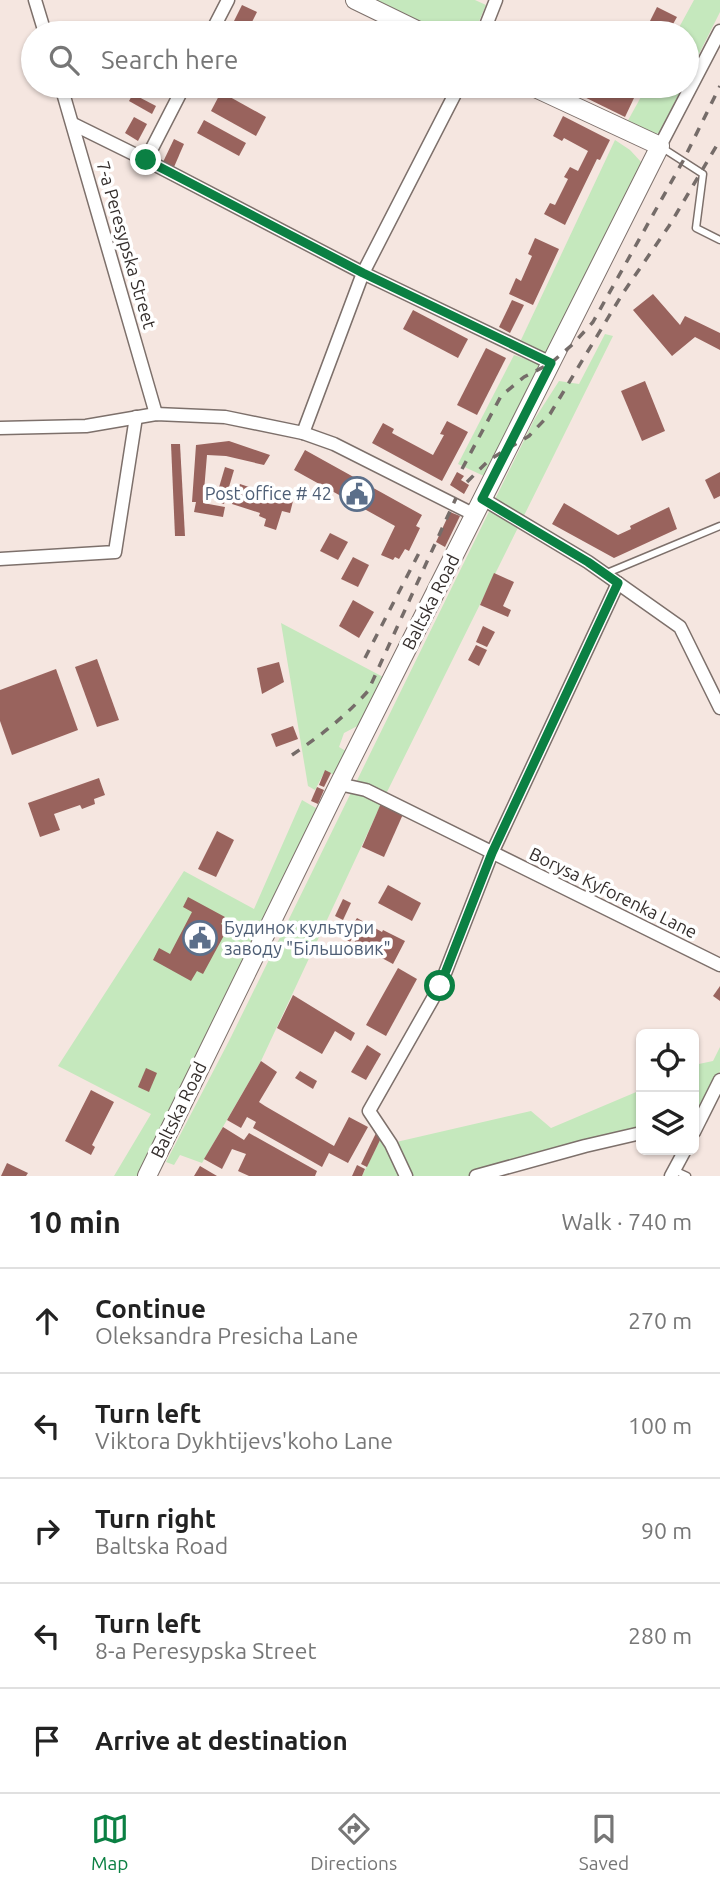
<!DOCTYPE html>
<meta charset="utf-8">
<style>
:root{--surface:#fff;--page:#f6f6f6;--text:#222;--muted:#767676;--line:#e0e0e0;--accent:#0b8043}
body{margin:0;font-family:Ubuntu,sans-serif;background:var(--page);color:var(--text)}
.controls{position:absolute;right:21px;bottom:21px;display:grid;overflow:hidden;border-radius:10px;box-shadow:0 2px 5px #0004}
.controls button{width:63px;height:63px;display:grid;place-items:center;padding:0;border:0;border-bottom:2px solid var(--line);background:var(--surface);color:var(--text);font:35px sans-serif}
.stop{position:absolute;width:21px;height:21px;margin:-16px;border:5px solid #0b8043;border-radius:50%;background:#fff}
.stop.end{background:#0b8043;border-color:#fff;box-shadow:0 2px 7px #0008}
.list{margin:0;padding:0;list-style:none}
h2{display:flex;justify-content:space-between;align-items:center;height:91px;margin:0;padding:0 28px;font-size:30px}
h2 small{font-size:23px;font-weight:400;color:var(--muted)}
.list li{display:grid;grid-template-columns:46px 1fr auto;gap:21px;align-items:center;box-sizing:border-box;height:105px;padding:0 28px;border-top:2px solid var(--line)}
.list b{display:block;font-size:26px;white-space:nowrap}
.list p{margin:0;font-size:23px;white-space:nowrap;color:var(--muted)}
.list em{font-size:23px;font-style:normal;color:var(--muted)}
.icon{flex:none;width:38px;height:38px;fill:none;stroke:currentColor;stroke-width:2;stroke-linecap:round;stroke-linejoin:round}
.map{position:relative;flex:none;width:720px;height:1176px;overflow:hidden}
.search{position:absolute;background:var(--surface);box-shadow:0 2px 5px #0004;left:21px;right:21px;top:21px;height:77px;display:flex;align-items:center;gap:18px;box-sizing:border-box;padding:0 24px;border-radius:38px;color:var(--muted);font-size:26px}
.sheet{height:616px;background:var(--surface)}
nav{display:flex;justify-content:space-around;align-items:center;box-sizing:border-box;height:98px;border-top:2px solid var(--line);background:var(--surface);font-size:19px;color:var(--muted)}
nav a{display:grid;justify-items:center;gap:4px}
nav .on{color:var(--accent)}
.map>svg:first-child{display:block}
.green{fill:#c5e8bd}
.building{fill:#99635d}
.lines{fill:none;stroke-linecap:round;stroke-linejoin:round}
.service-casing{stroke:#7d706b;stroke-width:9}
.minor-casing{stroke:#7d706b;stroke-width:15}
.secondary-casing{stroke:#7d706b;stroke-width:20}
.service{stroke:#fff;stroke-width:6}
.minor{stroke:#fff;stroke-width:12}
.secondary{stroke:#fff;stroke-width:18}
.rail{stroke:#756c69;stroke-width:3.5;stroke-dasharray:9 9;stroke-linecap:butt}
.route{stroke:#0b8043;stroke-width:9}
.labels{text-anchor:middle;stroke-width:7;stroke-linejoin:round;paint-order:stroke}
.street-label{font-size:18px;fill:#342e2c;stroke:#fff}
.service-label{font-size:18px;fill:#4e5e75;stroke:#fff;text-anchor:end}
</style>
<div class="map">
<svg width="720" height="1176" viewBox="0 0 720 1176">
<rect width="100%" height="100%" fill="#f5e6e0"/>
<!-- green -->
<g class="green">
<polygon points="369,0 475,0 486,5 474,33 437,33"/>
<polygon points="694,0 720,0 720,12 687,78 687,33 676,33"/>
<polygon points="647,86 683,86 659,133 650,136 626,124"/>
<polygon points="615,140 630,150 642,163 548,356 521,340"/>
<polygon points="605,334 613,336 385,796 261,1061 202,1163 180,1155 174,1165 166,1162 230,1039 534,420 559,381 579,384"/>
<polygon points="514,355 543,365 486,477 458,464"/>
<polygon points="281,623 385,678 365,722 344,733 339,747 351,754 340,777 325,771 315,790 308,786"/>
<polygon points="302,800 321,811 139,1176 114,1176 151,1114 58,1066 184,871 254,909"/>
<polygon points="720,1047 720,1071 694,1121 694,1065 713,1061"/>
<polygon points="641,1090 641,1131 472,1176 408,1176 392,1143 531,1111 551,1128"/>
<polygon points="382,1136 403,1176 362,1176"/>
</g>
<!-- building -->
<g class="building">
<polygon points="242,5 257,12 249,28 234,21"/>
<polygon points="657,7 677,17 668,33 644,33"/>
<polygon points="500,23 509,27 505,33 495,33"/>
<polygon points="232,26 246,33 228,33"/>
<polygon points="572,86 610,86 634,98 625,117 570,90"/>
<polygon points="221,92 266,117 256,136 211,111"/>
<polygon points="133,94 156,106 152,114 129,101"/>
<polygon points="563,116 610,140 600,160 597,159 565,225 544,214 550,203 555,205 568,179 564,177 570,167 578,171 588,151 564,138 562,141 553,136"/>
<polygon points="134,117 147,124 138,141 125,133"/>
<polygon points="204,120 246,143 239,156 197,133"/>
<polygon points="174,139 184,144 174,167 163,162"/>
<polygon points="535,238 559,249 533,305 509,294 516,278 521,281 532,256 528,254"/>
<polygon points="653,294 680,325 685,316 720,333 720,350 695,337 672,356 633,310"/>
<polygon points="512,300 524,305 510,333 499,327"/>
<polygon points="413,310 468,339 458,358 403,329"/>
<polygon points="486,348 506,358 477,415 457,405"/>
<polygon points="645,381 665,431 642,441 621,391"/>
<polygon points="447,421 468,432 442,481 372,443 383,423 394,429 392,433 433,455 444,435 440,434"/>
<polygon points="229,441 270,455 264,465 226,456 207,455 203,503 225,507 223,517 194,512 196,502 192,502 196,445"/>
<polygon points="171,444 180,444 185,536 175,536"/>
<polygon points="305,450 422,515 416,526 420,528 409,551 405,549 399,559 395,557 393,560 381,555 395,526 294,470"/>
<polygon points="225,467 234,470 224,504 215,501"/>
<polygon points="457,472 464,476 461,480 469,485 464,494 450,485"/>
<polygon points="720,472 720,496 714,499 705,480"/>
<polygon points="240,484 255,489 254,492 257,493 258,489 263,491 262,495 269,498 271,494 293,501 290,513 282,511 276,530 264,526 266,519 259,516 260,513 232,504"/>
<polygon points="564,503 618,535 631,529 630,526 669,507 677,529 614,558 552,524"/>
<polygon points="450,512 460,516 445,547 436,542"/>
<polygon points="330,533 348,542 338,560 320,551"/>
<polygon points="353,557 369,565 358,587 341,579"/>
<polygon points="494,573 514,582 503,606 511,610 508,617 480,605"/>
<polygon points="353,600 374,612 359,638 339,626"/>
<polygon points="483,626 495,632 487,647 476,642"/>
<polygon points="476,645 487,650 479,666 468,660"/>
<polygon points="97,659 119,720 97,727 75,667"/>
<polygon points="279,662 284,682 262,694 257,668"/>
<polygon points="56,669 78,730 12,755 0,721 0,690"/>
<polygon points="293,726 298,739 276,747 271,734"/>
<polygon points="325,770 331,773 324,787 319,785"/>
<polygon points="99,778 105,795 94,799 95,804 82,809 80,805 54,814 60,830 40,837 28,803"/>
<polygon points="317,787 324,790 318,804 311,801"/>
<polygon points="382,801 404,812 384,857 362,847"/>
<polygon points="217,831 234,840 216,877 198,869"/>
<polygon points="388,885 421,903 412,921 378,903"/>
<polygon points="188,897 225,917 221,924 228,928 203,974 197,971 191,981 153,960 159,948 170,954 192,912 183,907"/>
<polygon points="343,899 351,903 343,920 335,916"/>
<polygon points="357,918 382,932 383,930 405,941 393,964 354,943 359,934 356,932 350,942 339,935 344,926 350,929"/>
<polygon points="398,968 417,979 386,1036 366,1025"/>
<polygon points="720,986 720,1001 713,996"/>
<polygon points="293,995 355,1033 351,1041 335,1031 322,1054 277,1028"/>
<polygon points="367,1045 381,1054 366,1080 351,1072"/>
<polygon points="261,1061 277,1072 259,1102 265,1106 334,1146 349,1117 368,1127 348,1163 329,1153 322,1167 253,1128 256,1122 247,1117 241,1128 227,1120"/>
<polygon points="146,1068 157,1073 149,1092 138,1087"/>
<polygon points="300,1071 317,1081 313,1089 295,1078"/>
<polygon points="91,1090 114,1102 92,1145 95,1147 91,1155 65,1141"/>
<polygon points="223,1127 244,1140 249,1133 317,1171 315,1176 249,1176 238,1171 246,1154 232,1149 222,1169 204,1159"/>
<polygon points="376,1133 382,1136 367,1167 361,1164"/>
<polygon points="7,1163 28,1173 26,1176 1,1176"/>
<polygon points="357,1165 365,1169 362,1176 352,1176"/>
<polygon points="200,1166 217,1176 194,1176"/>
</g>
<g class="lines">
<!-- service casing -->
<g class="service-casing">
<g id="service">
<polyline points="661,147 703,174 696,228 720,240"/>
<polyline points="607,573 720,526"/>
<polyline points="674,1170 687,1176"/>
</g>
</g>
<!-- minor casing -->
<g class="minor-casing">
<g id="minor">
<polyline points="35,0 45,33"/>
<polyline points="211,33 228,0"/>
<polyline points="483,33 496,0"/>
<polyline points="61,86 156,414"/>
<polyline points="73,124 146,160 363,273 551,363"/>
<polyline points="660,146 720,31"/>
<polyline points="146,160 184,86"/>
<polyline points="0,428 86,426 156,414 225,417 303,433 334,444 475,515"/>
<polyline points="303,433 363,273 459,86"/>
<polyline points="483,499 588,562 680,627 720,708"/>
<polyline points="0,559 115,552 136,417"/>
<polyline points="339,784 366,790 720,965"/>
<polyline points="694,1132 720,1080"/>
<polyline points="406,1176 391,1144 369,1111 440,986 492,853 618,583"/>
<polyline points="476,1176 585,1146 641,1133"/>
<polyline points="671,1176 685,1150"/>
</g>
</g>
<!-- secondary casing -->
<g class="secondary-casing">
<g id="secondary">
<polyline points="355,0 423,33"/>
<polyline points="147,1176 339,784 660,146 531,86"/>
</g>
</g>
<!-- service -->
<use href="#service" class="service"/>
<!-- minor -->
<use href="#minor" class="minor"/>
<!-- secondary -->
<use href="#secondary" class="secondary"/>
<!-- rail -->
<g class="rail">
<polyline points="462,469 501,396 524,377 551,363 573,344 593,322 683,161 720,86"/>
<polyline points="467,482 489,460 529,436 550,414 623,293 669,226 720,140"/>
<polyline points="365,658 421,549"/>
<path d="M292 755C320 736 345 717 368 691L456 498"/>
</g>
</g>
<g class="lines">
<!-- route -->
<polyline class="route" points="146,160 363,273 551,363 482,499 588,562 618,583 492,853 440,986"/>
</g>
<!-- icons -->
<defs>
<g id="civic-ring" transform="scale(1.75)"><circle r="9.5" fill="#fff" stroke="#5c6f8a" stroke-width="1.5"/><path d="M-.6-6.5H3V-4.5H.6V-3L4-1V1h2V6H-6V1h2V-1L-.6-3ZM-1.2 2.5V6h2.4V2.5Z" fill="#5c6f8a"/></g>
</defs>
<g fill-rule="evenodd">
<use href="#civic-ring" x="357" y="494"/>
<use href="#civic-ring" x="200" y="938"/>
</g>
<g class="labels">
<!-- street labels -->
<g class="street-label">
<text transform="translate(126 245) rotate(74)" y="6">7-a Peresypska Street</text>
<text transform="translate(431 602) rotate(-63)" y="6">Baltska Road</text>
<text transform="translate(613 893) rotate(26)" y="6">Borysa Kyforenka Lane</text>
<text transform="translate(179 1110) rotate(-64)" y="6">Baltska Road</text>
</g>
<!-- service labels -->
<g class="service-label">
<text x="332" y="500">Post office # 42</text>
<text x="224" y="934" text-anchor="start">Будинок культури<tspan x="224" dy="21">заводу "Більшовик"</tspan></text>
</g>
</g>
</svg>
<div class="controls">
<button><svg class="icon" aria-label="locate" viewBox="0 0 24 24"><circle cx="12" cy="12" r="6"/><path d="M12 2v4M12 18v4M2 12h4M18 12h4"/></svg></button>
<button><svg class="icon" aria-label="layers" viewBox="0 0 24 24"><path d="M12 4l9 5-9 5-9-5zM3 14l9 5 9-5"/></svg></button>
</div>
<div class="stop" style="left:440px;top:986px"></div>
<div class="stop end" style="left:146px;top:160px"></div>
<div class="search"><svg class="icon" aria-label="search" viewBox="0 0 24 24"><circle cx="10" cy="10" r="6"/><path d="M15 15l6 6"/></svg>Search here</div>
</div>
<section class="sheet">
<h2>10 min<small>Walk · 740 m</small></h2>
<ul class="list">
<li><svg class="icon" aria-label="ahead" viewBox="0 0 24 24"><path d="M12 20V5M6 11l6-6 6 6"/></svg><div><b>Continue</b><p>Oleksandra Presicha Lane</p></div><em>270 m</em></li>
<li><svg class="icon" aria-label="left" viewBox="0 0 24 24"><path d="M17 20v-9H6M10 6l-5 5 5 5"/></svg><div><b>Turn left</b><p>Viktora Dykhtijevs'koho Lane</p></div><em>100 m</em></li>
<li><svg class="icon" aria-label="right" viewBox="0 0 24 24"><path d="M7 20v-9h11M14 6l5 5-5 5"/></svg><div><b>Turn right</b><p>Baltska Road</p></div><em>90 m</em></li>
<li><svg class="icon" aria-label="left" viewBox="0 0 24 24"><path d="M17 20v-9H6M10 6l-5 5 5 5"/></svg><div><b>Turn left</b><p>8-a Peresypska Street</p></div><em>280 m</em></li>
<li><svg class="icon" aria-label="arrive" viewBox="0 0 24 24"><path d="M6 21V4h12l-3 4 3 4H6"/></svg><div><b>Arrive at destination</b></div></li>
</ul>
</section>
<nav>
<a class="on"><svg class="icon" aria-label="map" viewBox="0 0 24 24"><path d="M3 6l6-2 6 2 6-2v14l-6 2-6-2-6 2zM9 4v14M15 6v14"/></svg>Map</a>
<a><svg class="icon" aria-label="directions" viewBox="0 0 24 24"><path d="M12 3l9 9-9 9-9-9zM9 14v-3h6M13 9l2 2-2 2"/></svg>Directions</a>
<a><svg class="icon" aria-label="saved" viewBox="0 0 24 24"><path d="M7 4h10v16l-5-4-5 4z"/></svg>Saved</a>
</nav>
